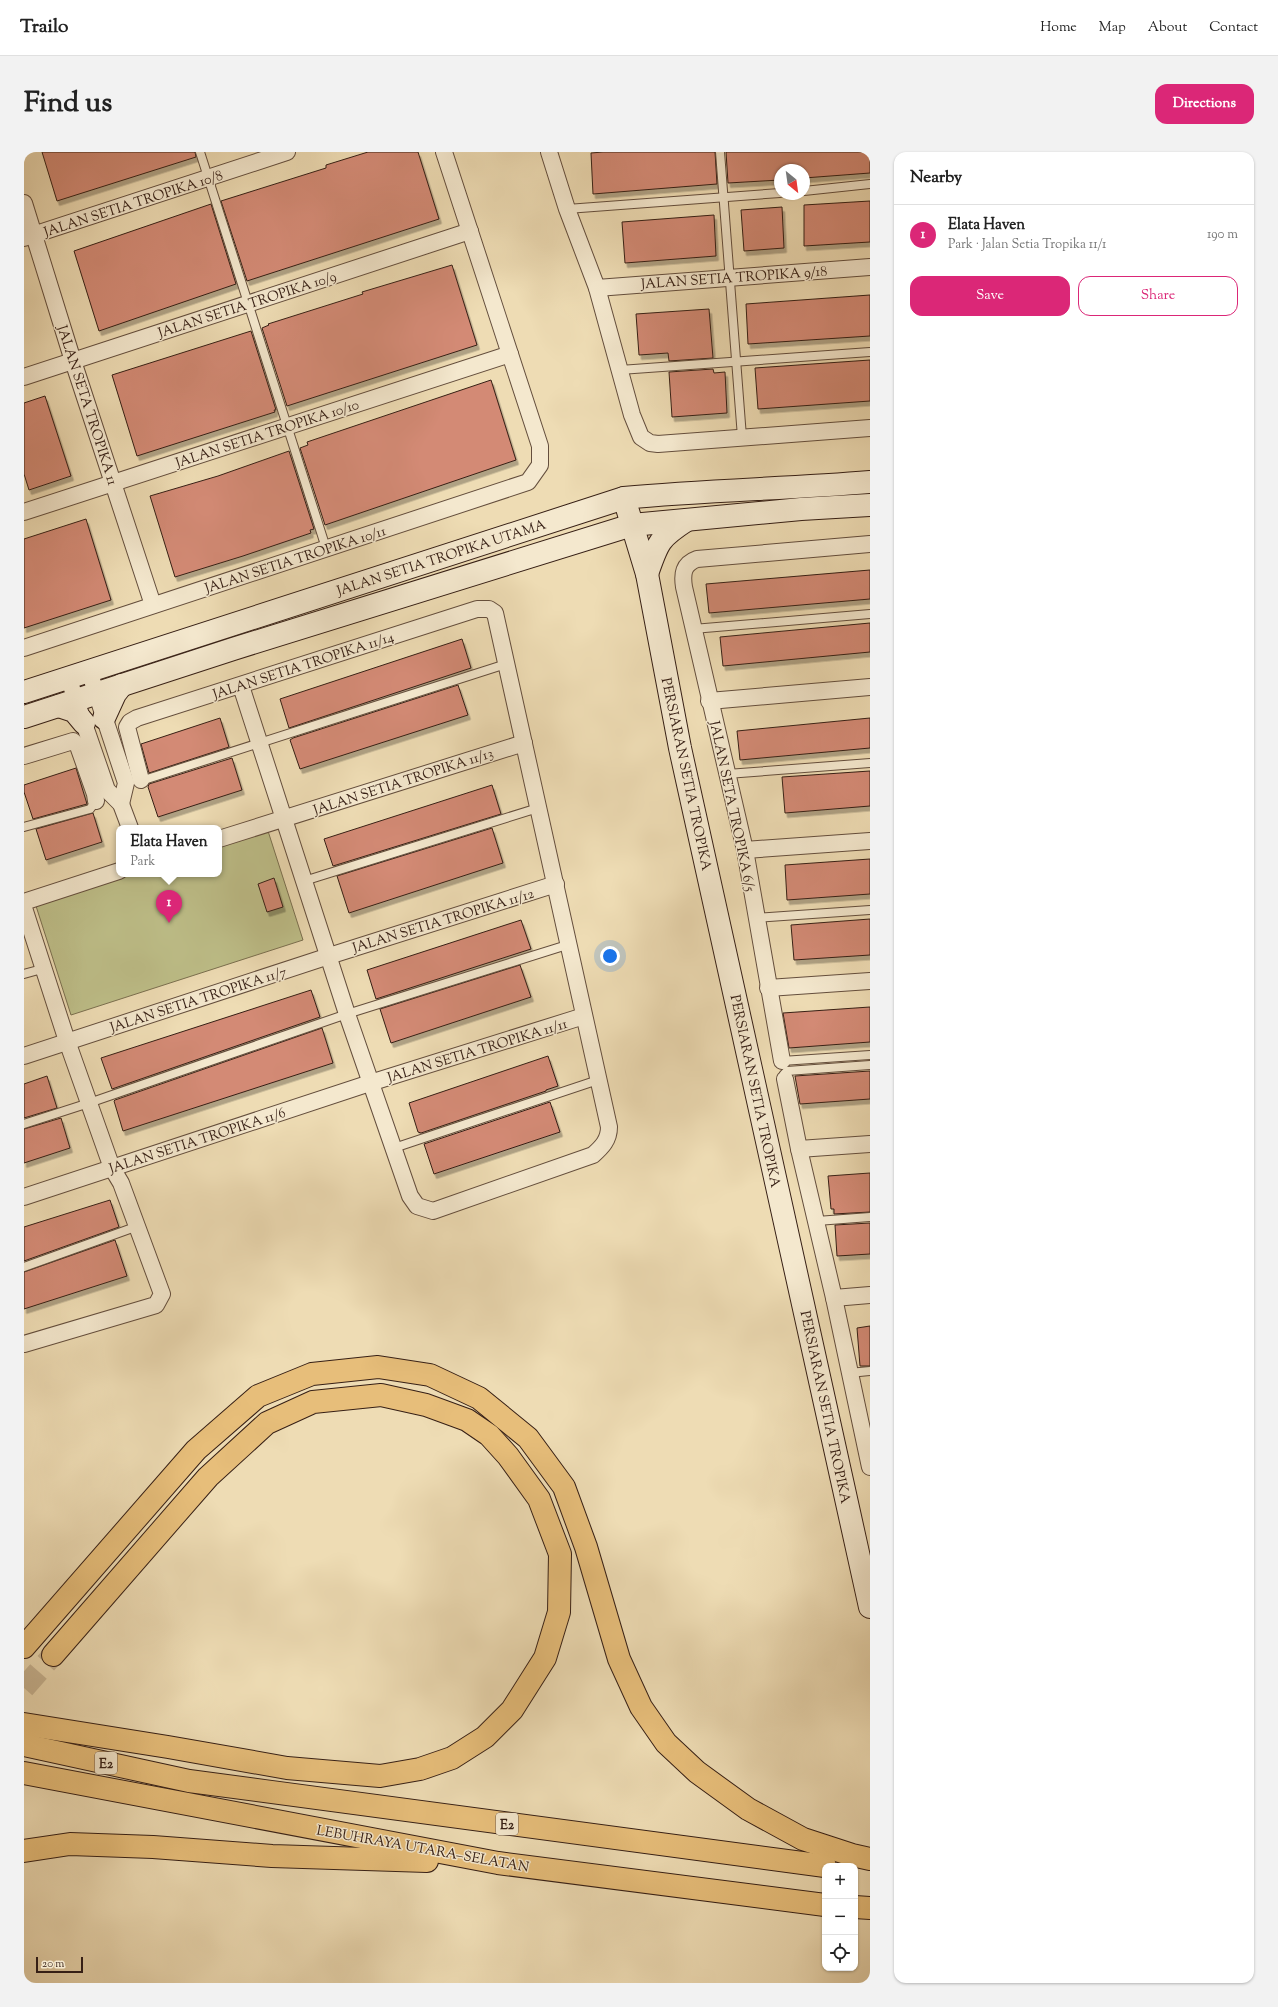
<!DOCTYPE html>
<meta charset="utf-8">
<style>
:root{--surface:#fff;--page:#f2f2f2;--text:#222;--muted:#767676;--line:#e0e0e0;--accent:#db2777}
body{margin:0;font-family:"Sorts Mill Goudy",serif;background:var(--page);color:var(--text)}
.controls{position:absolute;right:12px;bottom:12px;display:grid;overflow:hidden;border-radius:8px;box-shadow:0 1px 3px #0004}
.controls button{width:36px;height:36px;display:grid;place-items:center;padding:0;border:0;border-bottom:1px solid var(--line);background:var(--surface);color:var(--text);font:20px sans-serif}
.compass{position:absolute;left:750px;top:12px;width:36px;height:36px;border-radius:50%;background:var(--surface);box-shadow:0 1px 3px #0004;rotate:151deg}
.scale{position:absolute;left:12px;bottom:10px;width:47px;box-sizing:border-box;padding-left:4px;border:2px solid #361f15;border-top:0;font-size:11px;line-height:14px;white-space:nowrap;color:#361f15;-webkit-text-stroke:3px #f4e8ce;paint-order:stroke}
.you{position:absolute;left:586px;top:804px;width:14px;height:14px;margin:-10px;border:3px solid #fff;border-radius:50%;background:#1a73e8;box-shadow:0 0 0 6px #1a73e833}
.badge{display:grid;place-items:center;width:26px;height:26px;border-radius:50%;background:var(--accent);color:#fff;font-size:13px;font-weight:700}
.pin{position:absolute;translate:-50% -33px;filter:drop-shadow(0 1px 2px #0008)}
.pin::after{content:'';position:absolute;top:21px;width:14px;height:12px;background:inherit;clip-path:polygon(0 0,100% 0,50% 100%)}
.popup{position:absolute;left:92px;top:673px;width:106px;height:52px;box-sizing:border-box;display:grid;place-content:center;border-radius:8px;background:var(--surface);filter:drop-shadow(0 1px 3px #0005);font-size:13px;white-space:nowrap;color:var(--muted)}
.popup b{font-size:15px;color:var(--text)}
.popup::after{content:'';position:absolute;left:50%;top:100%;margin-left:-8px;border:8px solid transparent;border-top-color:var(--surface)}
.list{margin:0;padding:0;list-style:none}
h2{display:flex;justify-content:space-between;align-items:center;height:52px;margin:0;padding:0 16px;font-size:17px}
h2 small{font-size:13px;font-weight:400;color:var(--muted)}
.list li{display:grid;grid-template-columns:26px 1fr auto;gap:12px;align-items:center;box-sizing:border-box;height:60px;padding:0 16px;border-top:1px solid var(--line)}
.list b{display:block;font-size:15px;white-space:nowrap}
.list p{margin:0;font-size:13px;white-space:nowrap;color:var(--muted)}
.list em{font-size:13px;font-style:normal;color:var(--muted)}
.actions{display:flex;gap:8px;padding:12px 16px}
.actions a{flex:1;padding:9px 0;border:1px solid var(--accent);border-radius:12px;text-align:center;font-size:14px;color:var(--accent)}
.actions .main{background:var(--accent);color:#fff}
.icon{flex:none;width:22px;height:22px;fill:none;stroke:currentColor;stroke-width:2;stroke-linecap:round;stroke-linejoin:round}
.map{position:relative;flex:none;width:846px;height:1831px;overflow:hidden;border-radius:12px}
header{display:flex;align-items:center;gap:24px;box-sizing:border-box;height:56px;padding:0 20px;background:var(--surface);border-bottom:1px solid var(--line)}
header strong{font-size:19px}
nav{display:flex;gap:22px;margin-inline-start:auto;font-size:14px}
.intro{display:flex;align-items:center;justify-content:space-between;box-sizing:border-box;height:96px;padding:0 24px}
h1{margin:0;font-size:28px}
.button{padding:10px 18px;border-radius:12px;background:var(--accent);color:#fff;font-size:14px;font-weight:700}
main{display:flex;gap:24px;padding:0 24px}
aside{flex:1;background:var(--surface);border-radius:12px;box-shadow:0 1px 3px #0004}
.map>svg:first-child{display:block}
.green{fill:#bebf89;stroke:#7a6f4f}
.building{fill:#d38a75;stroke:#361f15;filter:url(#shadow)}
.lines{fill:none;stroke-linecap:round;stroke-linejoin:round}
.highway-tunnel{stroke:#c9b694;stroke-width:22;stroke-dasharray:22 11;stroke-linecap:butt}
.lane-casing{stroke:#644e3d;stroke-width:10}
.street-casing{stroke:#644e3d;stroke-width:18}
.secondary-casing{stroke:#361f15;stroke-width:24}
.highway-casing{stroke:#361f15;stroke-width:24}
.lane{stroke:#f4e8ce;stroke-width:8}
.street{stroke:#f4e8ce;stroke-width:16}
.secondary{stroke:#f4e8ce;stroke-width:22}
.highway{stroke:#e7be7a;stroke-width:22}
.labels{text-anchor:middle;stroke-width:3;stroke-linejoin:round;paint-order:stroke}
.shield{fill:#f4e8ce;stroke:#6f5b4c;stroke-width:1}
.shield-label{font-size:13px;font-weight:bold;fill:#361f15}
.street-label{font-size:14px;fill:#361f15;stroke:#f4e8ce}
</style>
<header>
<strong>Trailo</strong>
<nav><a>Home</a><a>Map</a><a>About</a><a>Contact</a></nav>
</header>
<div class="intro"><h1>Find us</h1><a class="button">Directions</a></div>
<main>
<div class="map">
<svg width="846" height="1831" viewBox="0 0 846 1831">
<defs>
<filter id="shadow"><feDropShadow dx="2.5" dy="4.5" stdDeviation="0" flood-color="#0004"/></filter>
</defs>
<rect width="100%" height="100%" fill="#eedcb4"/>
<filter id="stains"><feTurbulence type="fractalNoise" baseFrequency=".005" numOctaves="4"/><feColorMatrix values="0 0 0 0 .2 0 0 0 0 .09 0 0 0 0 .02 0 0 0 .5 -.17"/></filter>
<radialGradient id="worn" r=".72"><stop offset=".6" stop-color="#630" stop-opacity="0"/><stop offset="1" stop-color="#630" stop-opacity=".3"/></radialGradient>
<!-- green -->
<polygon class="green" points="244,679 279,788 47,863 12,754 110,722 195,722 195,695"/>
<!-- building -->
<g class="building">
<polygon points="18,0 171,0 172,5 33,49"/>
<polygon points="344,0 394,0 415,67 223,129 197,49 302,16 302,13"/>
<polygon points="579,0 691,0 693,32 569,42 567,1"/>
<polygon points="702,0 846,0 846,21 780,26 780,18 755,18 756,28 704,31"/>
<polygon points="846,49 846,90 780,94 780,53"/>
<polygon points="187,52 212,132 75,179 50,99"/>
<polygon points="758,55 760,96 720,99 717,58"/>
<polygon points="690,63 692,104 601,111 598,70"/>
<polygon points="428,113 453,193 263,254 238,176 245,173 244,172 339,142 338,140"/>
<polygon points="846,143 846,184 724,192 722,152"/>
<polygon points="685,157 689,206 645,209 644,201 615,203 612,162"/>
<polygon points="227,179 252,258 250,258 251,260 113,304 88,223"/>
<polygon points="846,208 846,249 734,257 731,216"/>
<polygon points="689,217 690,221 701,220 703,261 648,265 645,220"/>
<polygon points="467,228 492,308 301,373 276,296 284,293 283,290"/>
<polygon points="21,244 47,324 5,338 0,322 0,251"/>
<polygon points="265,299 290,377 286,378 287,381 219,404 151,425 126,344 194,324"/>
<polygon points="62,367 87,448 0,476 0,387"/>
<polygon points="846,418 846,447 685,461 682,432"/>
<polygon points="846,471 846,500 699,514 696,485"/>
<polygon points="438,487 447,516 265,576 256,547"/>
<polygon points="434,533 444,563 276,617 266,588 269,586"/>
<polygon points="196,566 205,595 125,621 117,592"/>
<polygon points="846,566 846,596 716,608 713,579"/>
<polygon points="208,606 218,638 134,665 124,635 125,632"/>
<polygon points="52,616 63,652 9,667 0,640 0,633"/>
<polygon points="846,619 846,654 761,661 758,625"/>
<polygon points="468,633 477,662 309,714 300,687"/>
<polygon points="69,661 78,690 22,708 12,677"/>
<polygon points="468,676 479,711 325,761 313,724"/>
<polygon points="846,707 846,742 763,748 761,713"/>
<polygon points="250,726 259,755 243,760 234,732"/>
<polygon points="846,767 846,803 770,808 767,773"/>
<polygon points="497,768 507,797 352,847 343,818"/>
<polygon points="496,813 507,845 367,891 356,857"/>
<polygon points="287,838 296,865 88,937 77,906"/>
<polygon points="846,855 846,890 765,896 759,861"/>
<polygon points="298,876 309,911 99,979 90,949 91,948"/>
<polygon points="524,904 534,934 522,938 522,939 397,981 394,980 385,951"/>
<polygon points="846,919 846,947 776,952 771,924"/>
<polygon points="23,924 33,956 0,966 0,932"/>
<polygon points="526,950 536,980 410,1022 400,992"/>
<polygon points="37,966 46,996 0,1011 0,977"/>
<polygon points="846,1021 846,1060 810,1062 810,1057 807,1057 804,1024"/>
<polygon points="86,1048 95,1075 0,1109 0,1075"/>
<polygon points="846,1071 846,1102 813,1104 811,1073"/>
<polygon points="91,1088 103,1124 0,1157 0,1120"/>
<polygon points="846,1174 846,1214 836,1214 833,1176"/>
</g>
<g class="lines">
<!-- highway-tunnel -->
<polyline class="highway-tunnel" points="0,1536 29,1503"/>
<!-- lane casing -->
<g class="lane-casing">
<g id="lane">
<polyline points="176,0 302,396"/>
<polyline points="696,0 718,285"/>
<polyline points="780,39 846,32"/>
<polyline points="543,57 756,41"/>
<polyline points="596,218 846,200"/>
<polyline points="669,477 846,462"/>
<polyline points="703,622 846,611"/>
<polyline points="117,628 120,628 482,512"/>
<polyline points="0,675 66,657 72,649"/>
<polyline points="280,729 514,656"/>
<polyline points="732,766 846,758"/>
<polyline points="0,822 18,817"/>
<polyline points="758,909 846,903"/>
<polyline points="761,927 760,922 763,919 846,913"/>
<polyline points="0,972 65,951 323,862 543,793"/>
<polyline points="370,996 574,928"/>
<polyline points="793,1069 846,1065"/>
<polyline points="0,1115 114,1074"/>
<polyline points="825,1221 846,1219"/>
</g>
</g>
<!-- street casing -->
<g class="street-casing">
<g id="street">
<polyline points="525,0 543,57 573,136 608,263 617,285 626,291 634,292 846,276"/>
<polyline points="0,51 49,209 129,453"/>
<polyline points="0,86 263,0"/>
<polyline points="573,136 846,115"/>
<polyline points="0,225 446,79"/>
<polyline points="0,360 486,202"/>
<polyline points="0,496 504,330 516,313 516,294 420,0"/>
<polyline points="65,519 102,631 97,652"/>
<polyline points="44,525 83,638 97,652 106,676"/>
<polyline points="685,549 846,535"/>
<polyline points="0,604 49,589 54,594 71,642 72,649"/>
<path d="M117 628 103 575 106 570 113 566 453 457H465L471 461 585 975C585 988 578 995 569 1003L409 1059 393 1054 386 1044 323 862 217 534"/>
<polyline points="195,687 500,591"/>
<polyline points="721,698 846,689"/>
<polyline points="0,750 95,719"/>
<polyline points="0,756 43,889 88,1016 97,1031 138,1142 132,1153 0,1192"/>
<polyline points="744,836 846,829"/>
<polyline points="0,904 305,804 532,732"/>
<path d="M758 909 721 698 660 435C658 422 659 412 673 407L846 392"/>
<polyline points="761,927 775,997 810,1146 846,1315"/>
<polyline points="775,997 846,992"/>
<polyline points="0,1045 346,931 560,864"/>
<polyline points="810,1146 846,1143"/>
</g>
</g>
<!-- secondary casing -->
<g class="secondary-casing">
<g id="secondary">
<polyline points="600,346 623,422 656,596 846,1455"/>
<path d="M623 422C634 390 635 386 663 368"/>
<path d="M0 540 600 346C681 338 764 337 846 330"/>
<polyline points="35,554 50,559 60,571"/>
<polyline points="0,565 209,497 608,373 777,357 846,353"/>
<polyline points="80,566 91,542 98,533"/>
</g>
</g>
<!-- highway casing -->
<g class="highway-casing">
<g id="highway">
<polyline points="0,1495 172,1298 234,1244 288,1222 354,1215 406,1223 455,1246 504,1286 540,1335 562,1395 595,1507 617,1555 642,1591 673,1620 724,1657 779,1687 828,1703 846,1707"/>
<polyline points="0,1572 144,1595 263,1616 356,1624 396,1617 428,1606 461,1585 488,1558 521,1506 535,1460 536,1402 515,1347 484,1304 465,1283 443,1268 402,1253 357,1243 289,1250 243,1271 184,1325 29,1503"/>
<polyline points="0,1593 165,1629 801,1714"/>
<polyline points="0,1621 474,1711 801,1753"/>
<polyline points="0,1699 46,1692 129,1695 248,1704 403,1709"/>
<polyline points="831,1755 846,1756"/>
</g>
</g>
<!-- lane -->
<use href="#lane" class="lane"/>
<!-- street -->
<use href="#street" class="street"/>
<!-- secondary -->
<use href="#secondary" class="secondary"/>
<!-- highway -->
<use href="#highway" class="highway"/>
</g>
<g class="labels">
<!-- shield labels -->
<g class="shield">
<rect x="71" y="1600" width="22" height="22" rx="3"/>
<rect x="472" y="1661" width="22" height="22" rx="3"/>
</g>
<g class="shield-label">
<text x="82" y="1616">E2</text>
<text x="483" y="1677">E2</text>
</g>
<!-- street labels -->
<g class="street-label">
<text transform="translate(109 51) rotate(-18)" y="5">JALAN SETIA TROPIKA 10/8</text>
<text transform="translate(710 125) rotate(-4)" y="5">JALAN SETIA TROPIKA 9/18</text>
<text transform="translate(223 152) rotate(-18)" y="5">JALAN SETIA TROPIKA 10/9</text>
<text transform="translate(64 253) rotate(72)" y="5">JALAN SETA TROPIKA 11</text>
<text transform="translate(243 281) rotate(-18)" y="5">JALAN SETIA TROPIKA 10/10</text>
<text transform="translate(417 405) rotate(-18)" y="5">JALAN SETIA TROPIKA UTAMA</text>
<text transform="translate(271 407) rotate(-18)" y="5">JALAN SETIA TROPIKA 10/11</text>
<text transform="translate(279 513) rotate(-18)" y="5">JALAN SETIA TROPIKA 11/14</text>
<text transform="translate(663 622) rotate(78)" y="5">PERSIARAN SETIA TROPIKA</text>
<text transform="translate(379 629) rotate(-18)" y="5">JALAN SETIA TROPIKA 11/13</text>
<text transform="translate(709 654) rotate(78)" y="5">JALAN SETA TROPIKA 6/5</text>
<text transform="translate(419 768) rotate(-17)" y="5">JALAN SETIA TROPIKA 11/12</text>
<text transform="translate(174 847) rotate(-18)" y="5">JALAN SETIA TROPIKA 11/7</text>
<text transform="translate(453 898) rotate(-17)" y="5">JALAN SETIA TROPIKA 11/11</text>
<text transform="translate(732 939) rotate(78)" y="5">PERSIARAN SETIA TROPIKA</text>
<text transform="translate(173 988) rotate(-18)" y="5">JALAN SETIA TROPIKA 11/6</text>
<text transform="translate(802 1255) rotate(78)" y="5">PERSIARAN SETIA TROPIKA</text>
<text transform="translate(399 1696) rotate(10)" y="5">LEBUHRAYA UTARA–SELATAN</text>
</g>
</g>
<rect width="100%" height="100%" filter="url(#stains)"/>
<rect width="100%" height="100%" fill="url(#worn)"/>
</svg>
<div class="controls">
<button>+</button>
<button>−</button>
<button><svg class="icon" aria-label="locate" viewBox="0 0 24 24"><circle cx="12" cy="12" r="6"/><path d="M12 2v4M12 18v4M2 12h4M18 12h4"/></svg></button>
</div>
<svg class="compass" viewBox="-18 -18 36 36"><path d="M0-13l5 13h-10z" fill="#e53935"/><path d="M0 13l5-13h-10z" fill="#767676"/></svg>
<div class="scale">20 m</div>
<div class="you"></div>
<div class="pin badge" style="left:145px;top:771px">1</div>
<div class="popup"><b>Elata Haven</b>Park</div>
</div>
<aside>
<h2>Nearby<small></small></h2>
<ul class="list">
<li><span class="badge">1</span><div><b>Elata Haven</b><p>Park · Jalan Setia Tropika 11/1</p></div><em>190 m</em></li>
</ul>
<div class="actions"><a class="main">Save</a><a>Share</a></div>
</aside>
</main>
